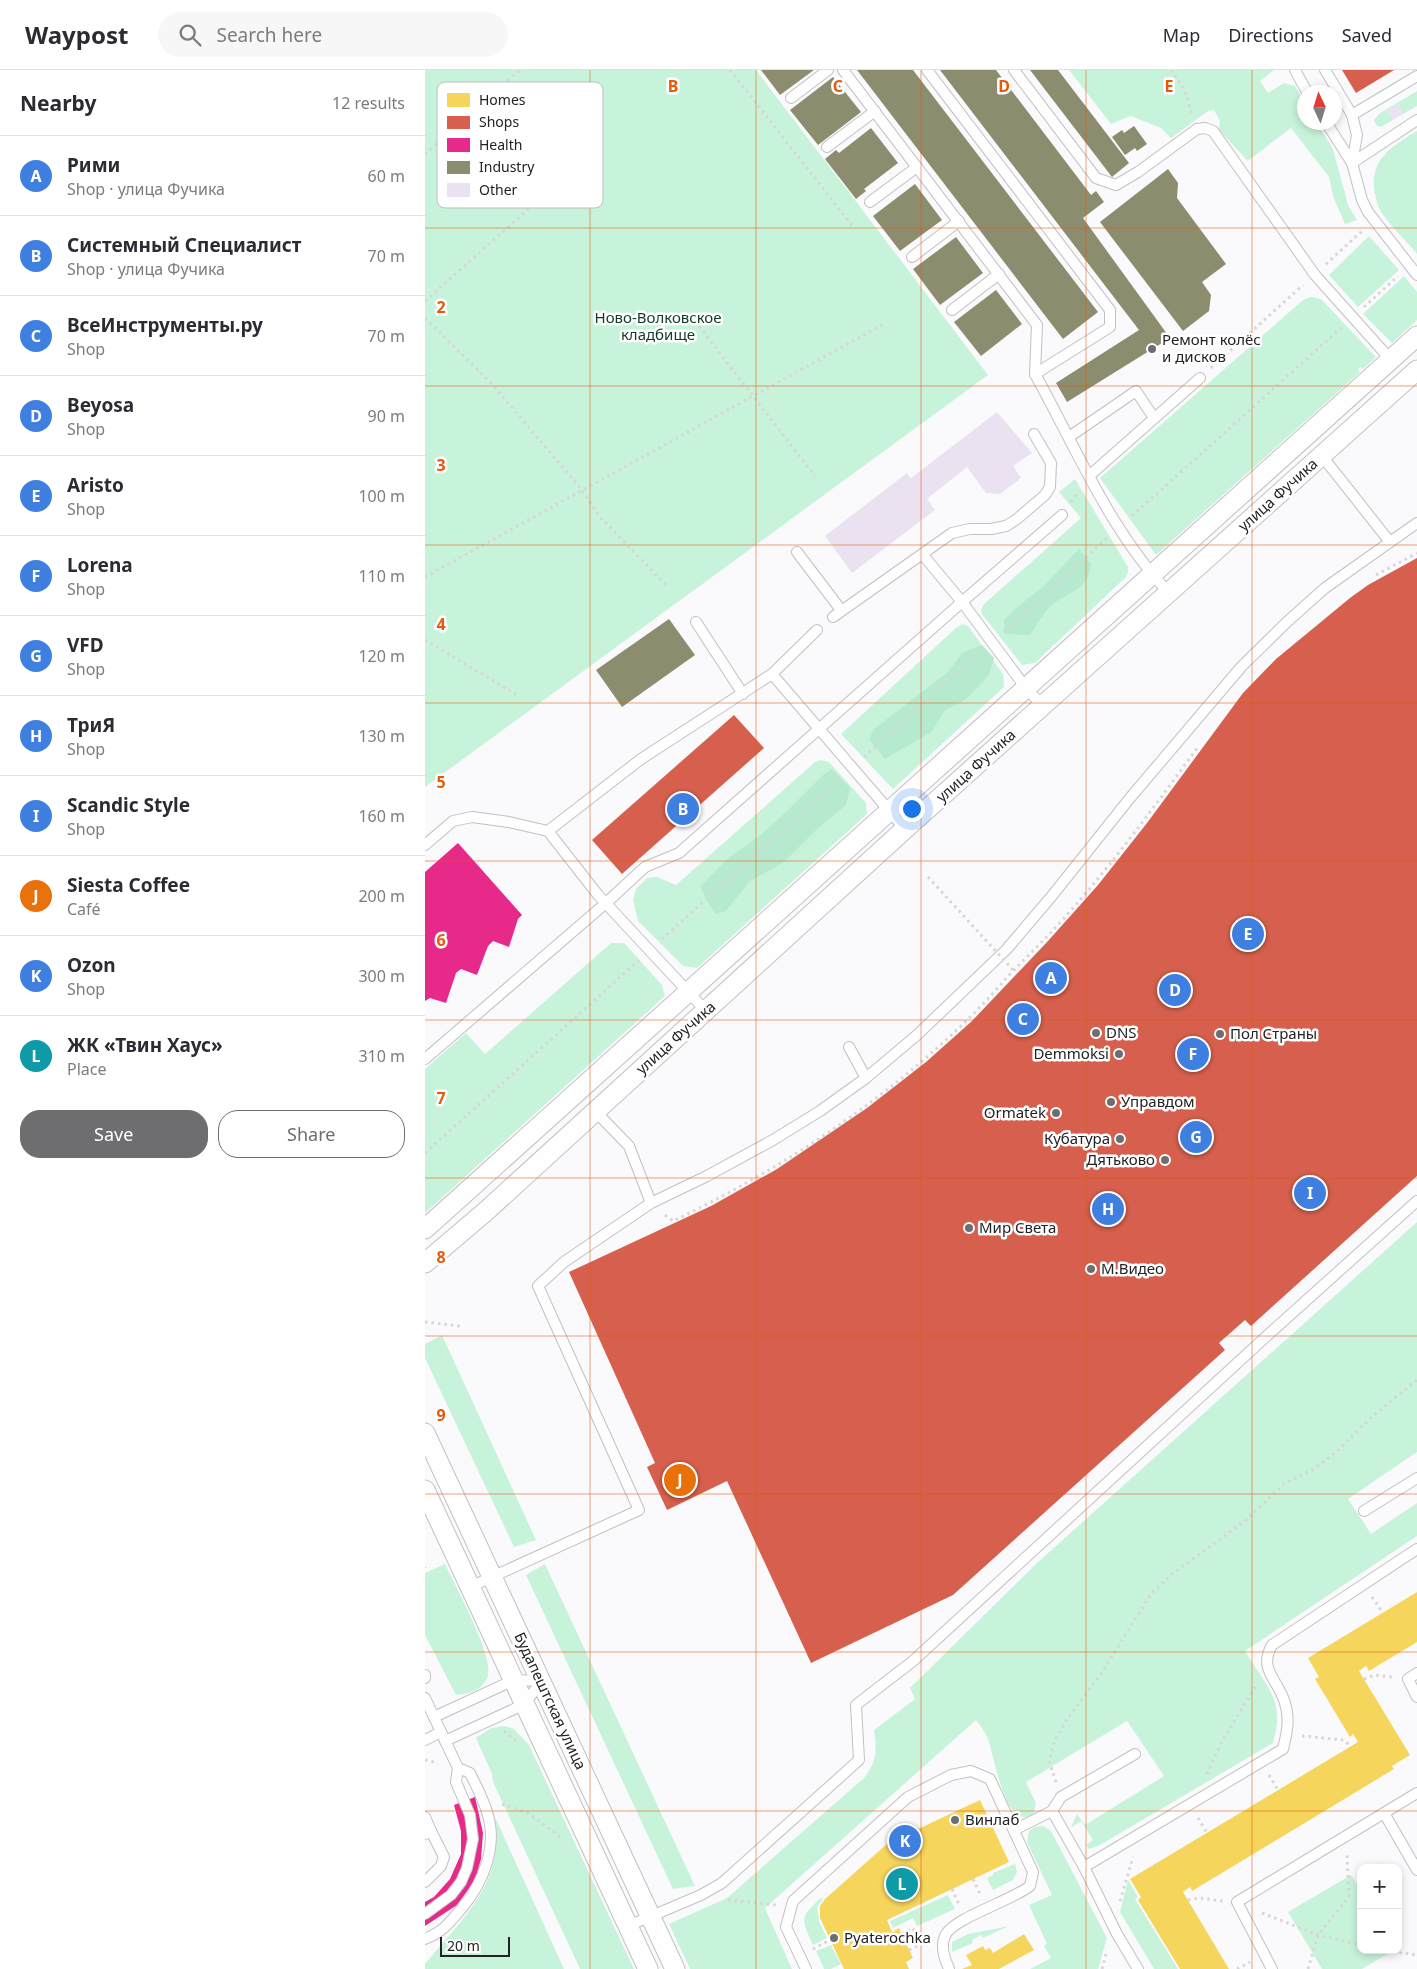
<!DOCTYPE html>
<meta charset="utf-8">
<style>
:root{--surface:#fff;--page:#f7f7f7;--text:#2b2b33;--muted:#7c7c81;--line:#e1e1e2;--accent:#6e6e71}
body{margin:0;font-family:"Noto Sans",sans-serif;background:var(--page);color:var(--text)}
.controls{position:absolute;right:15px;bottom:15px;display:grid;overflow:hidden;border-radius:10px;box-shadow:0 2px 8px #0003}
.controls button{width:45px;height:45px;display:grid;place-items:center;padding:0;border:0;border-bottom:1px solid var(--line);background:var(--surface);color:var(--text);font:25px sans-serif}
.compass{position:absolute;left:872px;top:15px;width:45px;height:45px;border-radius:50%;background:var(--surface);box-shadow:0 2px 8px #0003;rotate:356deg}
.scale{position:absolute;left:15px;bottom:12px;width:70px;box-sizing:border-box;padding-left:5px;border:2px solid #232325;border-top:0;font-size:14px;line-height:18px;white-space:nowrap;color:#232325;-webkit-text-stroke:4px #fff;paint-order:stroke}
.you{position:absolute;left:486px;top:738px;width:18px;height:18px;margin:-12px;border:4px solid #fff;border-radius:50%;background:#1a73e8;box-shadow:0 0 0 8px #1a73e833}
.badge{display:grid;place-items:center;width:32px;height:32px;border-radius:50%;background:var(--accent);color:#fff;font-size:16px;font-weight:700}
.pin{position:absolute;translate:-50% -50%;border:2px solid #fff;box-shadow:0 1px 5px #0006}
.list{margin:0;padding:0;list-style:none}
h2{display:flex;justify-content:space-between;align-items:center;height:65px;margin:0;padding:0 20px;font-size:21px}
h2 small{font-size:16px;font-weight:400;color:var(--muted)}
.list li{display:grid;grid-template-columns:32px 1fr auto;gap:15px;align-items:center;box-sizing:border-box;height:80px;padding:0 20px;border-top:1px solid var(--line)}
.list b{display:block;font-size:19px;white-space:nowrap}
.list p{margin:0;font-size:16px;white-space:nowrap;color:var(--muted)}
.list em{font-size:16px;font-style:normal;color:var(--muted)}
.actions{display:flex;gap:10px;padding:15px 20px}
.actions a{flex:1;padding:11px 0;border:1px solid var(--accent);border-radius:20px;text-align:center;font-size:18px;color:var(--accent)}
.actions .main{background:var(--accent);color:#fff}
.icon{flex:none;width:28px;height:28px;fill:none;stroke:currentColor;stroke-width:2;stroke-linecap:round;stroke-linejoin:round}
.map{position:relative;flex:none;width:992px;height:1899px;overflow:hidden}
header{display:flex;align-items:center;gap:30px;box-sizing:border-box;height:70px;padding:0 25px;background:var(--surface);border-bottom:1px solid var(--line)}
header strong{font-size:24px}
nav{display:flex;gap:28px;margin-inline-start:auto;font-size:18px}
.search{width:350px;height:45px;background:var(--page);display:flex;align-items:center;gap:12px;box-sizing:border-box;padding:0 18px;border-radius:28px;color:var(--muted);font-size:19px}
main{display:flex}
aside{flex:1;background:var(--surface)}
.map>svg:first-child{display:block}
.green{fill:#c8f3db}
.forest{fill:#b5eace}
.homes{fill:#f6d55c}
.shops{fill:#d6604d}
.health{fill:#e7298a}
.industry{fill:#8c8c6e}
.building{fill:#eae2f0}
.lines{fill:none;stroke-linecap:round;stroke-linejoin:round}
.lane-casing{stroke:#c1c1c4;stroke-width:12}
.street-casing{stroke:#c1c1c4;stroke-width:21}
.path{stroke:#d6d6d7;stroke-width:3;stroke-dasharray:2.5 4;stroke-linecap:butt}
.lane{stroke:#fefeff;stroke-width:10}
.street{stroke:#fefeff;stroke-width:19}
.path-bridge{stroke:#d6d6d7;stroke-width:3;stroke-dasharray:2.5 4;stroke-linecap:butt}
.grid{fill:none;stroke:#e8590c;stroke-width:1;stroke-opacity:0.55}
.poi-dot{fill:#6e6e71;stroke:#fff;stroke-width:2}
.labels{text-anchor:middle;stroke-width:5;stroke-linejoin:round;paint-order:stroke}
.park-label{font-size:15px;fill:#103a25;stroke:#fff}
.poi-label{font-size:15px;fill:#232325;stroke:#fff;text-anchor:start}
.street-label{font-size:15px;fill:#232325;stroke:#fff}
.key{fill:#fff;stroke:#bdbdbe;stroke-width:1}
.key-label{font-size:14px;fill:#232325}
.grid-label{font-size:16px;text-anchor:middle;font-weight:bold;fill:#e8590c;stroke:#fff;stroke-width:5;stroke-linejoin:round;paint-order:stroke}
</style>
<header>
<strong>Waypost</strong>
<div class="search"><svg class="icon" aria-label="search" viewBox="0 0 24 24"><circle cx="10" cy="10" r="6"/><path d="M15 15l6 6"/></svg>Search here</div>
<nav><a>Map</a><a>Directions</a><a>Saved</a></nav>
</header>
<main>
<aside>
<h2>Nearby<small>12 results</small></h2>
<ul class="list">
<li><span class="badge" style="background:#3f7fe0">A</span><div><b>Рими</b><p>Shop · улица Фучика</p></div><em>60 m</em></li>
<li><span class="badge" style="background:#3f7fe0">B</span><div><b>Системный Специалист</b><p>Shop · улица Фучика</p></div><em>70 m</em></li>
<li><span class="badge" style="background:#3f7fe0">C</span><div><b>ВсеИнструменты.ру</b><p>Shop</p></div><em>70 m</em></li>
<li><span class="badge" style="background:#3f7fe0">D</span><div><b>Beyosa</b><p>Shop</p></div><em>90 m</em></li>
<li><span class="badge" style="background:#3f7fe0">E</span><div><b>Aristo</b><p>Shop</p></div><em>100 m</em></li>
<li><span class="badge" style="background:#3f7fe0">F</span><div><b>Lorena</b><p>Shop</p></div><em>110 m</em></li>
<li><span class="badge" style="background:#3f7fe0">G</span><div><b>VFD</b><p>Shop</p></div><em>120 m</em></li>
<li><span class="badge" style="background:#3f7fe0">H</span><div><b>ТриЯ</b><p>Shop</p></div><em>130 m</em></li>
<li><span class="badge" style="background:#3f7fe0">I</span><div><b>Scandic Style</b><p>Shop</p></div><em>160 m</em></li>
<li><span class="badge" style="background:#e8710a">J</span><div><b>Siesta Coffee</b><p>Café</p></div><em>200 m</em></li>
<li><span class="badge" style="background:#3f7fe0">K</span><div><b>Ozon</b><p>Shop</p></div><em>300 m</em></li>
<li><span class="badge" style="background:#0f9aa8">L</span><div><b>ЖК «Твин Хаус»</b><p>Place</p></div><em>310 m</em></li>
</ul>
<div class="actions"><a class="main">Save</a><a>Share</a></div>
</aside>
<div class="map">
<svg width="992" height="1899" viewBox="0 0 992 1899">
<rect width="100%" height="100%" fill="#fafafd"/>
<!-- green -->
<g class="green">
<polygon points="0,0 331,0 563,305 0,717"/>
<polygon points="644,0 849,0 835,11 843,23 859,13 870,16 879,32 879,52 892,53 908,79 923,135 932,150 920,154 919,152 908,126 904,107 866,58 823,91 794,60 795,51 789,40 783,41 746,68 736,58 706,46 686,54"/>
<polygon points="992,21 992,36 978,44 972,35 962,40 968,50 956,57 951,55 949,50 955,43"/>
<path d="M992 61V184C981 170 966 157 956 142 953 137 951 130 950 124 943 90 967 76 992 61Z"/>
<polygon points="944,166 974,200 933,237 904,205"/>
<polygon points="979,206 992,222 992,250 967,273 938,244"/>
<polygon points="886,227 896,229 951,287 938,299 935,297 933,299 935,302 731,485 675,408 878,230"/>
<polygon points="650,409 703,497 703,503 700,508 610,593 597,595 557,544 556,539 559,534 656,448 634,422"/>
<polygon points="538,554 543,556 578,604 579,617 468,719 416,664 532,557"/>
<polygon points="395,690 404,692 441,733 442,744 272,898 258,896 213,851 208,829 211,819 222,808 232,807 251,815 390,692"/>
<polygon points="186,873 198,873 201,875 237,915 240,926 0,1143 0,999 41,963 60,984"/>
<path d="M992 1152V1382L923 1429 946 1464 992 1433V1466L820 1581C831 1601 852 1622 852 1646 853 1655 850 1664 848 1673L675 1775 664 1779 661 1775 668 1770 656 1751 646 1758 652 1744 660 1755 739 1706 702 1651 601 1712 611 1733 609 1743C581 1766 569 1685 563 1669 561 1663 555 1655 551 1650L340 1838 367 1899H265L244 1854 302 1828 439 1708C452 1692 452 1680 449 1660L490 1629 485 1618 612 1493Z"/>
<polygon points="17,1265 111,1470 89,1477 0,1288 0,1274"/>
<path d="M20 1494C30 1515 69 1587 63 1606 58 1620 44 1624 31 1625L0 1565V1503Z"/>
<polygon points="120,1494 270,1816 248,1819 101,1505"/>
<polygon points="80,1656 89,1659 104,1675 209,1899 155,1899 68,1712 67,1704 51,1668 66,1658"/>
<path d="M70 1747 139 1899H0V1894C38 1847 80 1814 70 1747Z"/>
<polygon points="618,1756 626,1761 682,1868 673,1899 605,1899 626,1888 619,1876 622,1874 604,1835 627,1825 602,1772 604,1761 610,1757"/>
<polygon points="590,1794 592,1802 588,1810 568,1820 562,1808 568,1805 568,1803"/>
<polygon points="926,1805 936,1821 936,1880 969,1880 937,1899 897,1899 863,1842"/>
<polygon points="703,1810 713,1827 710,1829 753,1899 729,1899 695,1842"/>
<polygon points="523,1825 530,1839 492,1856 488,1848 468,1858 465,1851"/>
<path d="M396 1828 398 1829 392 1837 394 1848 393 1849 402 1868 388 1875C376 1848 374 1848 396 1828Z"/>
<polygon points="584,1856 558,1868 556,1865 547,1870 548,1873 527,1882 527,1872 543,1864"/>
<polygon points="406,1875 416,1894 406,1899 399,1899 391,1881"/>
</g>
<!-- forest -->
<g class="forest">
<path d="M654 479 666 494C663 521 646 520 628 534 619 541 612 556 605 565L580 564 579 550 591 538 618 517Z"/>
<polygon points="557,575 569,588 564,605 540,630 520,640 506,662 460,689 444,669 449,659 523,602 537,583"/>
<polygon points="407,699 425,718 421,735 393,758 359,792 324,812 301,841 290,844 275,817 302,789 337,764 361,742 399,704"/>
</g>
<!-- homes -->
<g class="homes">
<polygon points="992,1522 992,1572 944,1601 941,1596 934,1601 985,1685 967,1696 969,1699 767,1821 765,1817 758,1822 804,1899 755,1899 713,1830 716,1827 705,1809 933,1672 928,1664 925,1667 890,1609 894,1607 883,1588"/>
<polygon points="555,1730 584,1792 462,1850 467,1862 474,1858 488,1888 481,1892 484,1899 419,1899 395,1848 395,1836 400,1829 463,1773"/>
<polygon points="599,1864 609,1880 574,1899 537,1899 547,1895 541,1885 558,1876 560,1880 565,1878 568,1883"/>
</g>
<!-- shops -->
<g class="shops">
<polygon points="917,0 969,0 931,23"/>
<polygon points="992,488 992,1106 826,1256 820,1250 794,1273 800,1280 528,1525 386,1593 302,1411 242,1440 222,1397 230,1393 144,1202 286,1136 352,1099 442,1038 501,992 547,951 623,871 673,815 722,753 818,623 851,589 925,528 943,515"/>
<polygon points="309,645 339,678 197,804 167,770"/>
</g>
<!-- health -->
<g class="health">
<polygon points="33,773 97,845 93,849 84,877 68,871 63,876 52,905 36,899 31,903 21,933 5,928 0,931 0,802"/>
<polygon points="50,1727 58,1763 56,1789 52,1803 48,1813 32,1835 0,1856 0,1832 9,1827 25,1809 36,1784 36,1761 29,1735"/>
</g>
<!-- industry -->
<g class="industry">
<polygon points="336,0 389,0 355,25"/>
<polygon points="432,0 488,0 673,242 638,269"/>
<polygon points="515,0 571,0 666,125 671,121 679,132 658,148 745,268 642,332 631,313 714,260"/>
<polygon points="605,0 633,0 704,93 687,107"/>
<polygon points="408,7 436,42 393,75 365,40"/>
<polygon points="709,56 722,74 712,81 710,78 700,85 687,67 697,60 699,63"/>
<polygon points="446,58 473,93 439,119 441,121 431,129 400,89 411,80 414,83"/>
<polygon points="743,99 753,113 752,128 801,194 777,212 786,225 784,241 758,261 675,152"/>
<polygon points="490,114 517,150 475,181 448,146"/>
<polygon points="531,167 558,203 515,235 488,199"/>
<polygon points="571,220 597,254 556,286 529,252"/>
<polygon points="244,549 270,585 197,637 171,600"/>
</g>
<!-- building -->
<g class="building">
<polygon points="973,34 978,44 968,50 962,40"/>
<polygon points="572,342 607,383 588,396 596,408 575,424 561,423 542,397 502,429 510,440 427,503 400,466 482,403 486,408"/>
</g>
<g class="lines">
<!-- lane casing -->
<g class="lane-casing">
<g id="lane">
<polyline points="418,0 612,255 610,304"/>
<path d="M502 0 685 240V257L610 304C651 378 685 461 744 523"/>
<polyline points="589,0 671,108 691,115 713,102 772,59 780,58 788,61 890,205 966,290"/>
<polyline points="870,0 882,22"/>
<polyline points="900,0 927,45 932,65 927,93 937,130 943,142 992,205"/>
<polyline points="366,28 403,0"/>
<polyline points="927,45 992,6"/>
<polyline points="901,52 927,93 992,50"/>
<polyline points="402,77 450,41"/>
<polyline points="445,132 492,97"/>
<polyline points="487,187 534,151"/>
<polyline points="527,240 574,204"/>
<polyline points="644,367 711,321 729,348"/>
<polyline points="897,386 965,472"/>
<polyline points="664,406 775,308"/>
<polyline points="372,482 416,540"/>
<polyline points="498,485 537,532 601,618 618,636"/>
<polyline points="408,547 527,463 545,459 566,459 581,456 592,449 620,425 625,417 626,393 609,364"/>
<polyline points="271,552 318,624"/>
<polyline points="347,604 480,759"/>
<polyline points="123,761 216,689 347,604 392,560"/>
<polyline points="0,775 28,751 47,747 84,752 123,761 173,825 281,941"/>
<polyline points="424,977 441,1008"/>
<polyline points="0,989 181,833 220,797 254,783 537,532 637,445"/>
<polyline points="170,1041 204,1076 226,1133"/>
<polyline points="939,1441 992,1408"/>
<polyline points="45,1517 214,1440 113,1216 139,1192 226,1133 282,1106 348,1070 395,1041 441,1008 492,965 581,880 626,827 705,728 817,596 863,551 900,518 992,453"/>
<polyline points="992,1603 983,1609 992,1627"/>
<polyline points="0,1605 0,1608"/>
<polyline points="0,1628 33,1698 31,1712 45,1745 48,1769 42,1798 36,1812 26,1825 0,1844"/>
<polyline points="9,1647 89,1610 116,1611"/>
<polyline points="0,1670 16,1662"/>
<polyline points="20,1671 100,1634 116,1611"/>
<polyline points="992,1723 959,1743 992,1800"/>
<polyline points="0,1747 6,1761 0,1764"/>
<polyline points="589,1760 627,1741"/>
<polyline points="659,1797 627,1741 636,1727 710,1684"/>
<polyline points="0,1812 16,1796 19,1787 6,1761"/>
<polyline points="203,1856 276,1825 297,1813 434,1690 431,1635 488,1591 845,1263 992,1131"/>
<path d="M0 1869C19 1861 24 1853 37 1838 59 1812 73 1775 62 1742 58 1728 51 1716 45 1703L33 1698"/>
<path d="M381 1899 361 1857 368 1831 483 1727 526 1705 546 1701 565 1709 608 1802 605 1816C588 1830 526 1849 520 1866 515 1877 520 1889 524 1899"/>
<path d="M713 1899 692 1864 659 1797 858 1679C862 1663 865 1649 860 1633 853 1609 833 1600 847 1575L992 1479"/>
<polyline points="847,1899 812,1832 959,1743"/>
</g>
</g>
<!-- street casing -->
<g class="street-casing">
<g id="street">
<polyline points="0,1159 992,266"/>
<polyline points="0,1193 60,1142 480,759 992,300"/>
<polyline points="0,1363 250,1899"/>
<polyline points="0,1420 223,1899"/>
</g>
</g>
<!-- path -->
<g class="path">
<polyline points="305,0 429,158"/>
<polyline points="746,0 759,19 767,44"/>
<polyline points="0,84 95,0"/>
<polyline points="901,194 937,161"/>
<polyline points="0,231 173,77"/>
<polyline points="939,237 973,206"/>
<polyline points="0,248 67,314 157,420 174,446 243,517"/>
<polyline points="270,251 390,406"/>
<polyline points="786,298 878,215"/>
<polyline points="646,432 654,421"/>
<polyline points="707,446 916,258"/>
<polyline points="951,505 992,483"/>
<polyline points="0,507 457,255"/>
<polyline points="579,562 682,468"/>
<polyline points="0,570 92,625"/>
<polyline points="439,687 555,582"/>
<polyline points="237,869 416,708"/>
<polyline points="0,1083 214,890"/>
<path d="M240 1145 248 1151C353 1101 454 1035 538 954 555 938 570 921 585 904 609 880 633 856 655 830 697 781 735 729 773 677"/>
<polyline points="0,1252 35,1256"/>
<polyline points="0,1498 0,1497"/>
<polyline points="947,1527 958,1543"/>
<polyline points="939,1609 950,1605 967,1607"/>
<polyline points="79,1661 93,1673"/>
<polyline points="877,1666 919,1670 925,1676"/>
<polyline points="0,1690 13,1693"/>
<polyline points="782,1704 796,1673 832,1614"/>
<polyline points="844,1705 853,1720"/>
<polyline points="631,1712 624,1691 630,1670 642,1649 676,1604 726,1524 746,1505 821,1450 859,1414 889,1399 911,1382 949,1345 992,1310"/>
<polyline points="77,1734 103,1743 138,1769"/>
<polyline points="773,1748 782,1763"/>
<polyline points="548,1809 555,1824"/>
<polyline points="527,1819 534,1834"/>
<polyline points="303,1830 351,1835"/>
<polyline points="763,1830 774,1828 798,1831"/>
<polyline points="695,1831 708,1787"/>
<polyline points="837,1843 893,1865 936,1875"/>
<polyline points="477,1864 488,1858 489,1861"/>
<polyline points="388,1879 405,1870"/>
<polyline points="484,1880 496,1874"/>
<polyline points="955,1880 992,1885"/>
<polyline points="677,1899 682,1880"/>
<polyline points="812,1899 825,1892"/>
<polyline points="883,1899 893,1865 924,1827 922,1784"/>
</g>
<!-- lane -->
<use href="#lane" class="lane"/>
<!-- street -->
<use href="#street" class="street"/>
<!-- path-bridge -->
<polyline class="path-bridge" points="503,807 589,901"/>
</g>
<!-- grid -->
<path class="grid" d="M165 0V1899M331 0V1899M496 0V1899M661 0V1899M827 0V1899M0 158H992M0 316H992M0 475H992M0 633H992M0 791H992M0 950H992M0 1108H992M0 1266H992M0 1424H992M0 1582H992M0 1741H992"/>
<!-- markers -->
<g class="poi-dot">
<circle cx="727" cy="279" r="5"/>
<circle cx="671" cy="963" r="5"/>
<circle cx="795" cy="964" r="5"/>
<circle cx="694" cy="984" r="5"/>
<circle cx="686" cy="1032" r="5"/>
<circle cx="631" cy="1043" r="5"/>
<circle cx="695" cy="1069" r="5"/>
<circle cx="740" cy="1090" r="5"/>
<circle cx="544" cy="1158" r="5"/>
<circle cx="666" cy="1199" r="5"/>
<circle cx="530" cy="1750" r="5"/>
<circle cx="409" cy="1868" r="5"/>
</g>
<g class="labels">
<!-- park labels -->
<g class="park-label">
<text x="233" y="253">Ново-Волковское<tspan x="233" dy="17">кладбище</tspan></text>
</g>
<!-- poi labels -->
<g class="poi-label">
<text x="737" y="275">Ремонт колёс<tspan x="737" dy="17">и дисков</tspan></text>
<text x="681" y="968">DNS</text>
<text x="805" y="969">Пол Страны</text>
<text x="684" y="989" text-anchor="end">Demmoksi</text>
<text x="696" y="1037">Управдом</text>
<text x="621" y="1048" text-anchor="end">Ormatek</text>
<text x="685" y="1074" text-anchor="end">Кубатура</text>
<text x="730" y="1095" text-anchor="end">Дятьково</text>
<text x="554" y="1163">Мир Света</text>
<text x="676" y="1204">М.Видео</text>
<text x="540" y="1755">Винлаб</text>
<text x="419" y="1873">Pyaterochka</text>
</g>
<!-- street labels -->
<g class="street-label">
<text transform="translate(853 425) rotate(-42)" y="5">улица Фучика</text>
<text transform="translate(551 696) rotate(-42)" y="5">улица Фучика</text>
<text transform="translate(251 968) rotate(-42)" y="5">улица Фучика</text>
<text transform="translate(125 1631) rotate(65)" y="5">Будапештская улица</text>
</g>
</g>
<!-- legend -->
<rect x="12" y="12" width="166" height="126" rx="8" class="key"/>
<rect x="22" y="23" width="23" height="14" fill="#f6d55c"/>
<rect x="22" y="46" width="23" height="13" fill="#d6604d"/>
<rect x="22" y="68" width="23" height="14" fill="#e7298a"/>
<rect x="22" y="91" width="23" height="13" fill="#8c8c6e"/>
<rect x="22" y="113" width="23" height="14" fill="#eae2f0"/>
<g class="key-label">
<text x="54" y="35">Homes</text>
<text x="54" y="57">Shops</text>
<text x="54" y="80">Health</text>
<text x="54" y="102">Industry</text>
<text x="54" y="125">Other</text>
</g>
<g class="grid-label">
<text x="248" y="22">B</text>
<text x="413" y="22">C</text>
<text x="579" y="22">D</text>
<text x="744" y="22">E</text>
<text x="16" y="243">2</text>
<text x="16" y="401">3</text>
<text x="16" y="560">4</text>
<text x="16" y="718">5</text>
<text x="16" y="876">6</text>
<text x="16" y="1034">7</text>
<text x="16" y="1193">8</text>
<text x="16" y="1351">9</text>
</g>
</svg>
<div class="controls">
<button>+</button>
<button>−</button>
</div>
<svg class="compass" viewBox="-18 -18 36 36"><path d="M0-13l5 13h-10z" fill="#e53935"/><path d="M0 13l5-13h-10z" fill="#7c7c81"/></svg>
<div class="scale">20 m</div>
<div class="you"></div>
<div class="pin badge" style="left:626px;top:908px;background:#3f7fe0">A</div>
<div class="pin badge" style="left:258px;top:739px;background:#3f7fe0">B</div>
<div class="pin badge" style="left:598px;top:949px;background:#3f7fe0">C</div>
<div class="pin badge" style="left:750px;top:920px;background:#3f7fe0">D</div>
<div class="pin badge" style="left:823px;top:864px;background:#3f7fe0">E</div>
<div class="pin badge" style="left:768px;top:984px;background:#3f7fe0">F</div>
<div class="pin badge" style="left:771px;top:1067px;background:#3f7fe0">G</div>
<div class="pin badge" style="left:683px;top:1139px;background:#3f7fe0">H</div>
<div class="pin badge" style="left:885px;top:1123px;background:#3f7fe0">I</div>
<div class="pin badge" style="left:255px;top:1410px;background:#e8710a">J</div>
<div class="pin badge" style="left:480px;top:1771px;background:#3f7fe0">K</div>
<div class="pin badge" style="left:477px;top:1814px;background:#0f9aa8">L</div>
</div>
</main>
